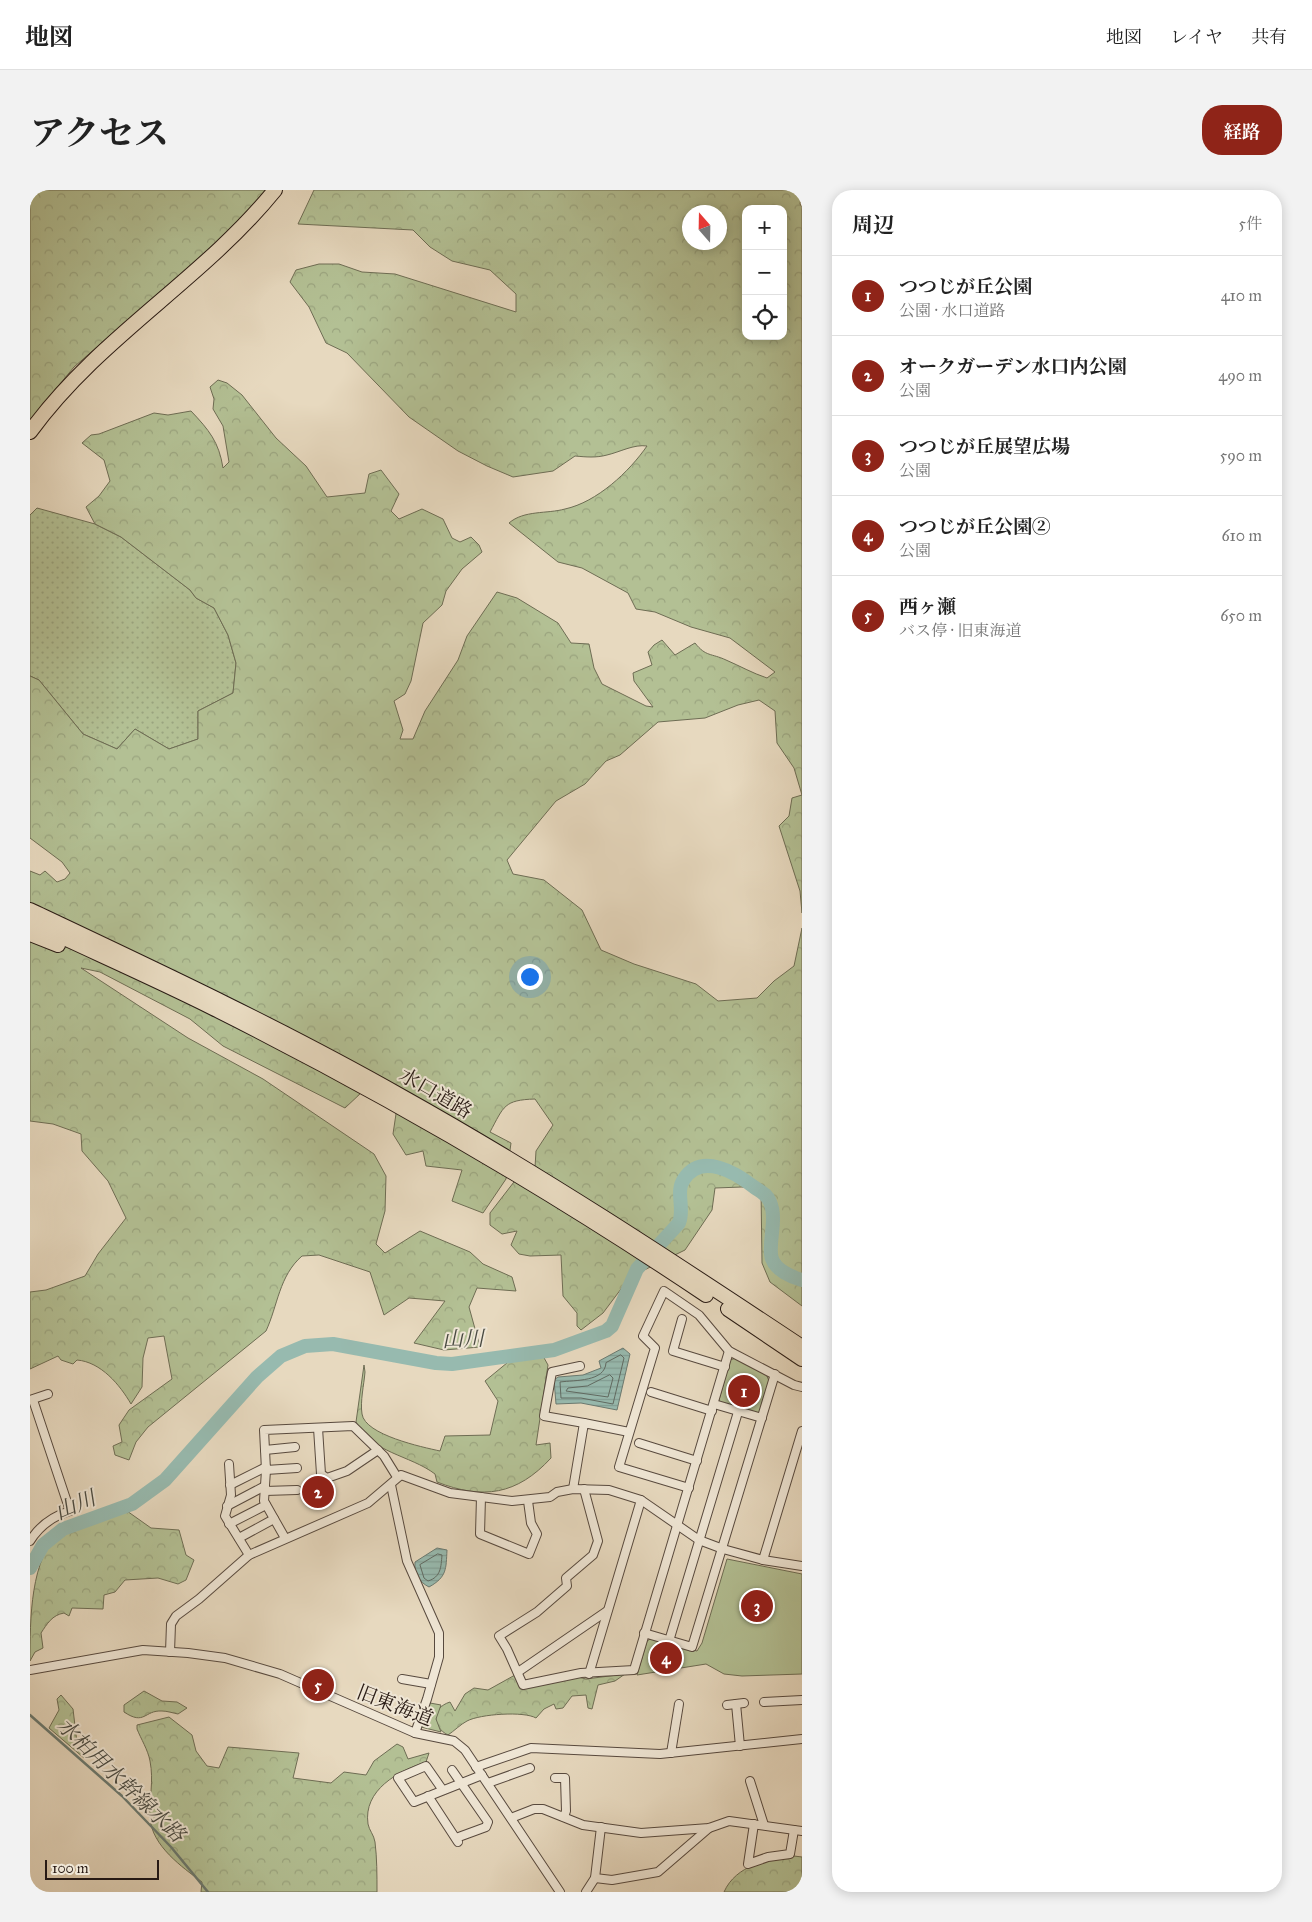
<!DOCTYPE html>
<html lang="ja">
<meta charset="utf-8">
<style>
:root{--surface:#fff;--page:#f2f2f2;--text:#222;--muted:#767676;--line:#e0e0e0;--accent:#8f2418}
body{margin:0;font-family:"IM FELL Great Primer","Noto Serif JP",serif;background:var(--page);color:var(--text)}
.controls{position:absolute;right:15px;top:15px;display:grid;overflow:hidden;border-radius:10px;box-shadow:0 2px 12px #0003}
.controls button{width:45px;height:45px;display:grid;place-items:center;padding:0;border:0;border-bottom:1px solid var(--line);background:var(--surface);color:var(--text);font:25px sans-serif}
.compass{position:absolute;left:652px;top:15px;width:45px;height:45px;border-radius:50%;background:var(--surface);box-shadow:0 2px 12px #0003;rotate:340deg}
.scale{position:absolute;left:15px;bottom:12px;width:114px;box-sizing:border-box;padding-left:5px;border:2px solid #281a14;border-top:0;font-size:14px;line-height:18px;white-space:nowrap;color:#281a14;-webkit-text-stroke:4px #efe6d5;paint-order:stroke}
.you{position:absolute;left:499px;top:786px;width:18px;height:18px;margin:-12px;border:4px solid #fff;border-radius:50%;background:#1a73e8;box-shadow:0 0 0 8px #1a73e833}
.badge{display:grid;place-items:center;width:32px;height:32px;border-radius:50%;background:var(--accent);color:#fff;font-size:16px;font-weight:700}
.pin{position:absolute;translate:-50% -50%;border:2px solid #fff;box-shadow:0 1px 5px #0006}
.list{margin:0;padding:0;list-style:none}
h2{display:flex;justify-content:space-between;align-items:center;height:65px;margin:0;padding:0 20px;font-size:21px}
h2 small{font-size:16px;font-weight:400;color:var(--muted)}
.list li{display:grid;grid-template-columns:32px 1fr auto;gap:15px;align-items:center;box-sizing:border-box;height:80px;padding:0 20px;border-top:1px solid var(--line)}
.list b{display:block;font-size:19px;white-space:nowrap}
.list p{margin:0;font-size:16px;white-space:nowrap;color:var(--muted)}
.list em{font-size:16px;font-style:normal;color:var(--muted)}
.icon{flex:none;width:28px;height:28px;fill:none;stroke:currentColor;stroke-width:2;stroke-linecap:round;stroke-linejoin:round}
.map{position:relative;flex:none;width:772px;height:1702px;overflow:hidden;border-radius:20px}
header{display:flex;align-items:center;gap:30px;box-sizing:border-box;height:70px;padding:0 25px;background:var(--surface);border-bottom:1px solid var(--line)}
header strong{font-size:24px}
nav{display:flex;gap:28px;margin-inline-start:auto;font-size:18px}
.intro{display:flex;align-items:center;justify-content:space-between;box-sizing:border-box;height:120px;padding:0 30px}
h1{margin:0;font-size:35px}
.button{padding:12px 22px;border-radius:20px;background:var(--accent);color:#fff;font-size:18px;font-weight:700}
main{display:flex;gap:30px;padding:0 30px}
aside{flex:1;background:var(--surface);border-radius:20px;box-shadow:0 2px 12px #0003}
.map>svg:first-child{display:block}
.grass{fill:url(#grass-dots);stroke:#6e6d54}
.forest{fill:url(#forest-crowns);stroke:#6e6d54;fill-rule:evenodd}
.park{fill:#b3c094;stroke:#6e6d54}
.water{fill:url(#water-rules);stroke:#6b7a71}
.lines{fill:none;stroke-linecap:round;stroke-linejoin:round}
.shore{stroke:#606a62;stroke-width:1}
.stream{stroke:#6b7a71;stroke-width:2.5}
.river{stroke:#97baaf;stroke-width:14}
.minor-casing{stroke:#584a3f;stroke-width:10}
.trunk-casing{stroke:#281a14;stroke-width:16}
.minor{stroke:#efe6d5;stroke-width:8}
.trunk{stroke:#e7d9bf;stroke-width:14}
.labels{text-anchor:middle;stroke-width:4;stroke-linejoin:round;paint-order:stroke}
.street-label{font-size:20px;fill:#281a14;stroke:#efe6d5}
.water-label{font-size:21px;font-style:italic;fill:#494a42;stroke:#efe6d5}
</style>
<header>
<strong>地図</strong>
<nav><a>地図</a><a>レイヤ</a><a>共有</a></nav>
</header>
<div class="intro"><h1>アクセス</h1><a class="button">経路</a></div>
<main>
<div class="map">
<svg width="772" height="1702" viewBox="0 0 772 1702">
<defs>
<pattern id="grass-dots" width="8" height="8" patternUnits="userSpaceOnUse" patternTransform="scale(1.25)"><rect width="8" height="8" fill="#b3c094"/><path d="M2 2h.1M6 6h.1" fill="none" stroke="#9aa47f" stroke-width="1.8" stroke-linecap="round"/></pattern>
<pattern id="forest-crowns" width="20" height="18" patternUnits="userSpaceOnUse" patternTransform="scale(1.25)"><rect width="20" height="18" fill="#b3c094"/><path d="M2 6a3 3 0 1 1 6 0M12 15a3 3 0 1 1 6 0" fill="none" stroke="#9aa47f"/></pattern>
<pattern id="water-rules" width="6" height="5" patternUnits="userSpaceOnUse" patternTransform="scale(1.25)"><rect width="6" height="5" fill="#97baaf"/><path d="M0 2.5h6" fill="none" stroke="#829f96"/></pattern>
</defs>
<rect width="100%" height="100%" fill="#e7d9bf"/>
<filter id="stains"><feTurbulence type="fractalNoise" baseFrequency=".004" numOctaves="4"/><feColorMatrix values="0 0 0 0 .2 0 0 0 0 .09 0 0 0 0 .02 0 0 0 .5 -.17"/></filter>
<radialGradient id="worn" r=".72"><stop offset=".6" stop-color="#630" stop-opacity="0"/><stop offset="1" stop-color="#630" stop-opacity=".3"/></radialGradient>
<!-- grass -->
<polygon class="grass" points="7,318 65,334 91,347 160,400 166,408 184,418 198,445 206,473 203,503 168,521 168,549 139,559 105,539 87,559 53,544 9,490 0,486 0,325"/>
<!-- forest -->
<g class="forest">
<polygon points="0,0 236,0 203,39 44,177 0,230"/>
<path d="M284 0H772L770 14 772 17V723L770 701 749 636 759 626 762 608 772 605 764 578 747 553 745 521 729 510 708 515 675 528 628 532 590 565 576 571 555 594 526 611 477 670 483 684 514 690 552 720 571 760 604 774 666 794 688 811 727 808 744 791 764 776 772 738V1116L740 1092 732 1073 731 999 712 997 685 998 682 1020 655 1060 600 1087 573 1123 551 1140 547 1136V1123L533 1106 531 1065 500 1066 489 1064 481 1055 487 1041 472 1044 460 1035V1023L487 988 505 977 506 961 523 935 505 909C474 910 474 916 460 942L481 953 476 989 453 1023 422 1011 432 980 396 976 393 961 376 965 363 944 370 897 347 888 315 918 193 856 160 829 70 782 51 778 158 848 233 889 344 964 356 986 355 1021 346 1054 355 1063 390 1041 440 1062 453 1074 482 1087 486 1101 447 1098 439 1117 450 1157 414 1160 384 1153 415 1111 379 1108 354 1125 340 1082 289 1065 272 1066C249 1086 248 1115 236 1141L118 1237 106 1252 99 1270 85 1265 83 1256 92 1252 89 1235 99 1220 142 1189 134 1146 118 1148 113 1168 112 1197 101 1214C90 1195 71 1172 47 1170L43 1174 31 1170 28 1166 0 1179V1102L16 1100 55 1086 68 1064 96 1028 78 991 52 961 51 944 23 934 0 931V681L10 685 15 681 27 692 35 689 40 683 32 672 0 648V486L9 490 53 544 87 559 105 539 139 559 168 549V521L203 503 206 473 198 445 184 418 166 408 160 400 91 347 65 334 56 317 69 306 80 291 74 270 52 253 61 245 69 244 124 223 138 225 161 221C179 240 189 252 193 278L199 272 193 236 183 219 184 209 180 197 188 190 197 193 212 205 246 248 276 276 297 307 335 303 339 284 351 280 369 304 361 321 369 329 392 319 413 329 422 348 430 352 441 347 449 355 452 362 432 379 416 401 412 415 393 433 381 491 375 504 364 511 373 540 370 549H383L395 521 428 470 437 446 467 402 487 408 528 433 541 453 559 454 564 478 572 494 616 516 623 517 604 491 603 483 622 475 618 462 624 455 632 450 645 465 665 453C676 467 681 463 696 470 710 476 722 483 737 488L745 482 700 448 661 437 625 422 606 419 598 403 552 378 528 372 479 333C494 320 517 324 535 319 567 312 599 282 617 256 604 254 590 262 577 265 566 268 556 267 545 266L523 281 483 287 457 276 428 261 379 227 317 163 296 153 279 117 260 92 266 80 289 74H309L332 82 365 84 486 122V104L460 80 422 71 400 57 383 40 268 34ZM716 19H753V146H716ZM659 22H689V52H659Z"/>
<path d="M513 1166 518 1175 506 1255 520 1253 521 1268C487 1305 453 1310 407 1292L405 1284C380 1265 341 1263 326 1232L334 1175 335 1182C334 1195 330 1211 332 1224 335 1245 392 1257 410 1261L415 1246 460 1245 468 1211 455 1191 483 1168Z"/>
<path d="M97 1321 121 1338 149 1340 156 1365 164 1370 156 1390 148 1394 128 1388 95 1390 85 1402 74 1405 73 1419 42 1418 39 1426 34 1423C22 1425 17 1434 11 1443L13 1458 5 1462 0 1471C0 1431 0 1366 31 1342 50 1331 76 1329 97 1321Z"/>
<path d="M595 1484 585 1491 568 1495 562 1519 558 1518 556 1505 542 1506 533 1518 526 1519 524 1514 514 1519 506 1528C494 1521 450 1524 437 1531 431 1534 424 1541 418 1545 402 1537 401 1518 420 1512L425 1521 435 1504 444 1498 458 1500 485 1485 492 1499 548 1487 556 1489Z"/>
<path d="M114 1501 132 1511 147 1512 157 1518 148 1524C143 1523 137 1521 132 1521 114 1520 115 1536 94 1522V1515Z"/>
<polygon points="31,1505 43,1519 47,1553 54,1568 19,1538 29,1520 27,1509"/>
<path d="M139 1527 162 1545 166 1561 177 1576 189 1578 198 1557 269 1563 263 1588 301 1593 314 1582 336 1585 344 1571 367 1554 373 1557 378 1569 399 1563 396 1572C368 1581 333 1600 338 1634 339 1640 344 1645 345 1652 347 1668 347 1685 347 1702H171L172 1692C152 1677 122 1656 120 1628 119 1609 124 1591 120 1571 118 1560 111 1549 107 1539V1535Z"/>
<path d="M764 1666 772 1667V1702H694C706 1675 738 1669 764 1666Z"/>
</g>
<!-- park -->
<g class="park">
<polygon points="706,1168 736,1184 739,1191 730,1224 691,1214 689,1210 700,1170"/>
<polygon points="697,1369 772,1384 772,1484 712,1486 694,1484 676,1474 607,1485 617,1451 622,1448 667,1461 672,1453"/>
<polygon points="400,1513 411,1515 406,1529 411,1542 391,1537"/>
</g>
<!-- water -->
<g class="water">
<polygon points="593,1158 600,1164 587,1220 551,1213 526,1214 524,1190 528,1187 553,1185 571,1178 569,1171"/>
<path d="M407 1358 417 1360C416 1379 417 1387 399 1397 389 1392 384 1383 385 1372Z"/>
</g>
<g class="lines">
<!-- shore -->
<g class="shore">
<path d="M591 1165 594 1168 583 1214 551 1208H531L530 1192C545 1190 575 1192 576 1173Z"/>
<polygon points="580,1185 583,1188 578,1207 536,1201 538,1198 557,1196"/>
<path d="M408 1364 412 1365C411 1377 411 1387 398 1391L394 1388 390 1375Z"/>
</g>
<!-- stream -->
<polyline class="stream" points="0,1525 92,1606 141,1657 178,1702"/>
<!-- river -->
<path class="river" d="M0 1378 13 1355 33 1339 102 1314 135 1290 227 1187 251 1166 275 1156 303 1154 406 1173 422 1174 524 1160 576 1141 582 1136 607 1079 649 1033C655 1018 645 1002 654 989 672 962 706 983 724 997 731 1002 737 1004 740 1012 748 1030 737 1055 742 1069 746 1080 761 1087 772 1090"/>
<!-- minor casing -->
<g class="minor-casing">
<g id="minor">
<polyline points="652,1129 643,1161 695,1177"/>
<polyline points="550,1176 522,1182 514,1226 554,1233"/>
<polyline points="621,1202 682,1221"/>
<polyline points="0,1210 18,1204"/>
<polyline points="684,1214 732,1228"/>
<polyline points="288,1238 291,1284 297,1288 317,1281 348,1260"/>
<polyline points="609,1253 667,1271"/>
<polyline points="235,1260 265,1257"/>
<polyline points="199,1274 201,1305 195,1326 219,1365"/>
<polyline points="236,1280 267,1278"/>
<polyline points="200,1295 236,1277"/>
<polyline points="361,1295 377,1371 409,1443 409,1467 397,1509 385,1543"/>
<polyline points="659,1298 589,1277 625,1158 613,1146 634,1101 669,1125 699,1161 764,1195 772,1197"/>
<polyline points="543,1299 554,1233 599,1242"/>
<polyline points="554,1299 568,1351 563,1365 536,1388 537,1396 507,1422 469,1446 477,1459 493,1495 551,1483 604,1480 699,1161"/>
<polyline points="235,1301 267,1300"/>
<polyline points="451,1307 450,1344 499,1364 507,1344 501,1333 498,1311"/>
<polyline points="197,1316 235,1296"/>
<polyline points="199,1334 236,1315"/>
<polyline points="209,1348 244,1329"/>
<polyline points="255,1348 234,1311 236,1280 234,1240 323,1236 354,1266 367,1287"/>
<path d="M0 1351C10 1335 23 1326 40 1321L3 1210"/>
<polyline points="733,1370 772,1241"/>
<polyline points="614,1443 662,1457 745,1184"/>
<polyline points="639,1451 708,1222"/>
<polyline points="140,1462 141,1434 146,1426 169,1409 219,1365 338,1313 371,1285 420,1303 482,1311 520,1307 527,1302 543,1299 579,1300 611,1310 669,1350 693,1359 733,1370 772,1376"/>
<polyline points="0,1480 113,1460 158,1463 195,1468 250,1484 385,1543 424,1551 435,1560 530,1702"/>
<polyline points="488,1482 577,1421"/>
<polyline points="559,1484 611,1310"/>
<polyline points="372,1489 401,1494"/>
<polyline points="734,1512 772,1510"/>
<polyline points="706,1514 710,1556"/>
<polyline points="697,1515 714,1513"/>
<polyline points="641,1563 649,1514"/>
<polyline points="446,1577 501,1558 630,1564 772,1549"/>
<polyline points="422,1580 458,1632 456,1637 426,1648"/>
<polyline points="525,1588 535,1588 536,1621 534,1627"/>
<polyline points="720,1591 734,1635"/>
<polyline points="458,1593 500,1578"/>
<polyline points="412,1599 396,1576 368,1588 384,1612 452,1585"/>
<polyline points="398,1606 428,1652"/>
<polyline points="481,1628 504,1619 513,1619 553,1635 611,1643 679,1638 699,1631 772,1641"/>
<polyline points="724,1634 718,1674 738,1667 760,1664 764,1640"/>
<polyline points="565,1688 582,1690 628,1682 679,1638"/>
<polyline points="556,1702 565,1688 571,1637"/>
</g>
</g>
<!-- trunk casing -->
<g class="trunk-casing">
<g id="trunk">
<path d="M0 242C69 147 172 90 245 0"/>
<path d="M0 720C125 779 251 838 371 906 509 983 641 1070 772 1157"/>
<path d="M0 732C61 761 123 788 183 818 353 903 518 999 676 1105"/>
<polyline points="0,744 28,755"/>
<polyline points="698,1119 772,1169"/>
</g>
</g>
<!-- minor -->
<use href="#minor" class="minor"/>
<!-- trunk -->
<use href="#trunk" class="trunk"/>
</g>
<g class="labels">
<!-- street labels -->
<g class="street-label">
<text transform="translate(406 903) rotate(30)" y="7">水口道路</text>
<text transform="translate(365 1515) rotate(21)" y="7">旧東海道</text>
</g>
<!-- water labels -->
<g class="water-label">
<text transform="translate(433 1149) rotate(-2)" y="7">山川</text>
<text transform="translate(45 1315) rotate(-23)" y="7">山川</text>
<text transform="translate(91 1590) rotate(44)" y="7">水柏用水幹線水路</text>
</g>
</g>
<rect width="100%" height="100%" filter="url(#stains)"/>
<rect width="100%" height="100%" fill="url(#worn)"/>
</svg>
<div class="controls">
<button>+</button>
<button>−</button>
<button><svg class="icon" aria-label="locate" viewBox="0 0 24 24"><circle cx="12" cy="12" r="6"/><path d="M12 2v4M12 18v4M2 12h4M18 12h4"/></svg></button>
</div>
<svg class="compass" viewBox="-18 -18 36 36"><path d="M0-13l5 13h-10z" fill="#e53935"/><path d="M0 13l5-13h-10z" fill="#767676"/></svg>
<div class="scale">100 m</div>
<div class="you"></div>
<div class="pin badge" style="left:714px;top:1201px">1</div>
<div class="pin badge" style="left:288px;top:1302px">2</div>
<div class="pin badge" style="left:727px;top:1416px">3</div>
<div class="pin badge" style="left:636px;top:1468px">4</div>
<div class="pin badge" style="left:288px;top:1495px">5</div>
</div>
<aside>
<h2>周辺<small>5件</small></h2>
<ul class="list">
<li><span class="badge">1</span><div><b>つつじが丘公園</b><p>公園 · 水口道路</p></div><em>410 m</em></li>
<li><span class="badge">2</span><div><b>オークガーデン水口内公園</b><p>公園</p></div><em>490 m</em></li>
<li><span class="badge">3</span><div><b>つつじが丘展望広場</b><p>公園</p></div><em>590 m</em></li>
<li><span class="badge">4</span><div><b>つつじが丘公園②</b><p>公園</p></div><em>610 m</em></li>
<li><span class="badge">5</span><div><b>西ヶ瀬</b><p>バス停 · 旧東海道</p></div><em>650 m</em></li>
</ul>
</aside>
</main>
